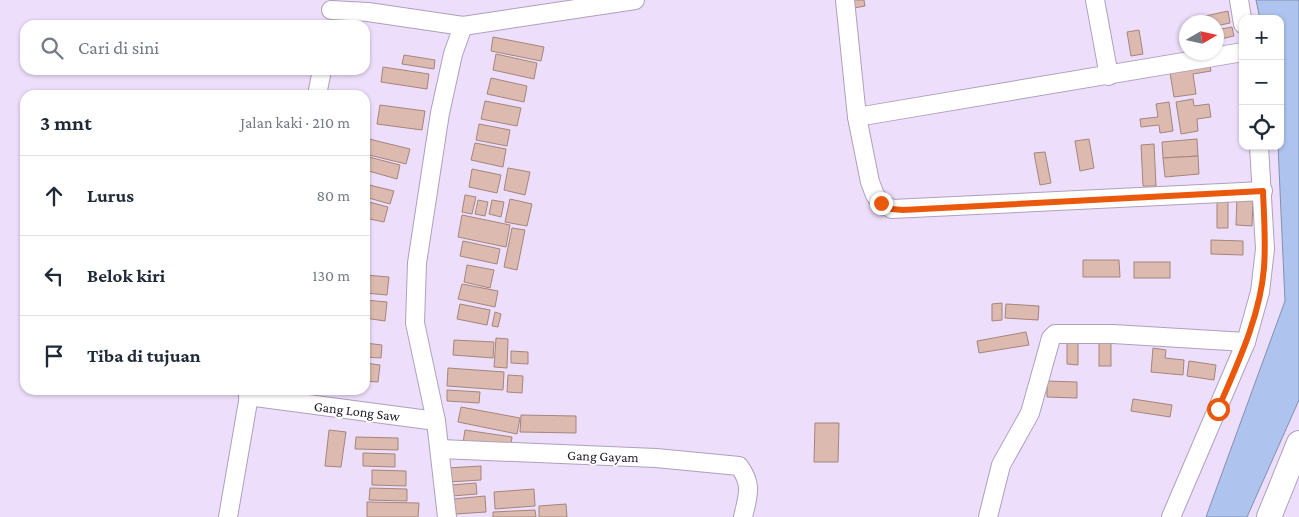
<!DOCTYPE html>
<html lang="id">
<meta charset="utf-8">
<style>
:root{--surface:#fff;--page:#f6f6f7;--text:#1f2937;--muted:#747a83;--line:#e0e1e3}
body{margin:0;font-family:"Crimson Pro",serif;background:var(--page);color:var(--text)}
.controls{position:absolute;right:15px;top:15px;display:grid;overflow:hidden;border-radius:10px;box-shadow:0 1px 4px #0004}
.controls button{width:45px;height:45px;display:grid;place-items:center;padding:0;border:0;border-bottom:1px solid var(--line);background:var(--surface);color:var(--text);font:25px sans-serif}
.compass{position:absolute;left:1179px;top:15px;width:45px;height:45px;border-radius:50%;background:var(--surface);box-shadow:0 1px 4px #0004;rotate:81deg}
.stop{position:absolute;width:15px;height:15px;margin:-11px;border:4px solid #ea580c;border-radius:50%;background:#fff}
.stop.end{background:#ea580c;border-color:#fff;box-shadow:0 1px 5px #0008}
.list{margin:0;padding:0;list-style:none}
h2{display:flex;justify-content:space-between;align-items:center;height:65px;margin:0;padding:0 20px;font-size:21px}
h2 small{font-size:16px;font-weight:400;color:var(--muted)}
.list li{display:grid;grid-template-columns:32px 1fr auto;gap:15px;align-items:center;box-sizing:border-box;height:80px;padding:0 20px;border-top:1px solid var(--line)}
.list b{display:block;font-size:19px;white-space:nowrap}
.list em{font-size:16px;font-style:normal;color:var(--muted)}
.icon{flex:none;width:28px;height:28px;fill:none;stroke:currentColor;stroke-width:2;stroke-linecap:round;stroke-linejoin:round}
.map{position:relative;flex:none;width:1299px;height:517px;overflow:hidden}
.search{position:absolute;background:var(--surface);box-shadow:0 1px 4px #0004;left:20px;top:20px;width:350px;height:55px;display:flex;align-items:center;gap:12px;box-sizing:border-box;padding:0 18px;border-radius:15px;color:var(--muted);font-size:19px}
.panel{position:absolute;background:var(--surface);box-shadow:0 1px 4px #0004;left:20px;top:90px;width:350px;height:305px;border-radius:15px}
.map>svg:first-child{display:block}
.water{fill:#aec3ed;stroke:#828fb0}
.building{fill:#dcbaaf;stroke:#a5857b}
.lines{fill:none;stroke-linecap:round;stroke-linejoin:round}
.minor-casing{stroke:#aea0bb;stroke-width:20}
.secondary-casing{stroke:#aea0bb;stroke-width:26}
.minor{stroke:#fff;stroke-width:18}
.secondary{stroke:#fff;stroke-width:24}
.route{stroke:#ea580c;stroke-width:6}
.labels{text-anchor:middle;stroke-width:4;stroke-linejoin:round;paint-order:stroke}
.street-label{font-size:14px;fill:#1d1721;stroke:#fff}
</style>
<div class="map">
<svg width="1299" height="517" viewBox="0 0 1299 517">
<rect width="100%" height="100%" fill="#eddefb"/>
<!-- water -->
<polygon class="water" points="1256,0 1299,0 1299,400 1247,517 1206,517 1285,301 1278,146 1280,146 1280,19 1260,19"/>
<!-- building -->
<g class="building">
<polygon points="852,0 864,0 865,6 854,8"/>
<polygon points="1228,11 1230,23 1216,26 1216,22 1197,22 1196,18"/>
<polygon points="1232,27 1234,36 1216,40 1216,30"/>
<polygon points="1139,30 1143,54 1131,56 1127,32"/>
<polygon points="493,37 544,47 541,61 491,51"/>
<polygon points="496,54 537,63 534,79 493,70"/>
<polygon points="404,55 435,60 434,69 402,64"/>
<polygon points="1209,61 1211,71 1193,74 1196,94 1174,97 1169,67"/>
<polygon points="383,67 429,74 427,89 381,82"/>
<polygon points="491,78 527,86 524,102 487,94"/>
<polygon points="1193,99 1194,106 1209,104 1211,117 1197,119 1198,131 1181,134 1176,102"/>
<polygon points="485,101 521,108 517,126 481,119"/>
<polygon points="1169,102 1173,131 1160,133 1159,125 1141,127 1140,119 1158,117 1156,104"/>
<polygon points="380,105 425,111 422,130 377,124"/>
<polygon points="479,124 510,130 507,146 476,140"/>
<polygon points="365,138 410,149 406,164 365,154"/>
<polygon points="1089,139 1094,168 1080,171 1075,141"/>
<polygon points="1197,139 1198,156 1163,158 1162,142"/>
<polygon points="475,143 506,149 503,167 471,160"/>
<polygon points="1154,144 1156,186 1143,186 1141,145"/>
<polygon points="1045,152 1051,183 1040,185 1034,153"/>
<polygon points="365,156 400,165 397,179 365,170"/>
<polygon points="1198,156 1199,174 1165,177 1163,158"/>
<polygon points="508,168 530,172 525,195 504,190"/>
<polygon points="472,169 501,175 497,193 469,187"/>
<polygon points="365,184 394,191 390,204 365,197"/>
<polygon points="465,195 476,197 472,214 462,212"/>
<polygon points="1217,196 1228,197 1228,228 1217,228"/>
<polygon points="1237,197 1253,198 1252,226 1236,225"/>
<polygon points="510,199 532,204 527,226 505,222"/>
<polygon points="478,200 488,202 485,216 475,214"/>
<polygon points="492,200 504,202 501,217 489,214"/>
<polygon points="365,201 388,207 384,222 365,218"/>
<polygon points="462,215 510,225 506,247 458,237"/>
<polygon points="512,228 525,230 517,270 504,267"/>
<polygon points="1211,240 1243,241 1243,255 1211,254"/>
<polygon points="463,241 500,249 497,264 460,256"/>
<polygon points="1083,260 1119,260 1120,277 1083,277"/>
<rect x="1134" y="262" width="36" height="16"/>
<polygon points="467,265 494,270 490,288 464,282"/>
<polygon points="365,275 389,277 387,295 365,293"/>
<polygon points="462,284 498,291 495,307 458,299"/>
<polygon points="365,300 387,302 385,321 365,318"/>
<polygon points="1002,303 1002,320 992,321 992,304"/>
<polygon points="460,304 490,310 487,325 457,319"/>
<polygon points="1006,304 1039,306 1038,320 1005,318"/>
<polygon points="495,312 501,314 498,327 492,326"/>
<polygon points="1026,332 1029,345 979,353 977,341"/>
<polygon points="496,338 508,339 507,368 494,367"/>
<polygon points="454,340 494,342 493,358 453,355"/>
<polygon points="1067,340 1078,340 1078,365 1067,364"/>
<rect x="1099" y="340" width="12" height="26"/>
<polygon points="365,343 382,345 381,358 365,357"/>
<polygon points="1153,348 1166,350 1165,358 1184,360 1183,375 1151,372"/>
<polygon points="511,351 528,352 528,364 511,363"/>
<polygon points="1189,361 1216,365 1214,380 1187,376"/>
<polygon points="365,363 380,365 378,382 365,381"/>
<polygon points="448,368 504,372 503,390 447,386"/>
<polygon points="508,375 523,376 522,393 507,392"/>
<polygon points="1047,381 1077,382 1077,398 1047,397"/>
<polygon points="447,390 480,392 479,403 447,401"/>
<polygon points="1133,399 1172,405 1170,417 1131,411"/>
<polygon points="461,407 520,418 517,434 458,422"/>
<polygon points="521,415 576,416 576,433 520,432"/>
<polygon points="815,423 839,423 838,462 814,462"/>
<polygon points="329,430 346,432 341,467 325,466"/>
<polygon points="465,430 512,437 510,450 463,443"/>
<polygon points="356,437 398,438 398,450 355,449"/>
<polygon points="363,453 395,454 395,467 363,466"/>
<polygon points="481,466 481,480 448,482 447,468"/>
<polygon points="372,470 406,471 406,486 372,485"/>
<polygon points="476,483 477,494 452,496 451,485"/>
<polygon points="370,488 407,489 407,501 369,500"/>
<polygon points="534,489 535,506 495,509 494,492"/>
<polygon points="485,496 486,512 455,514 453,499"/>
<polygon points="367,502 419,503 418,517 367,517"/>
<polygon points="566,504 567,517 539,517 539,506"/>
<polygon points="535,510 536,517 493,517 493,512"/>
</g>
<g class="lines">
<!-- minor casing -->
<g class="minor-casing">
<g id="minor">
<polyline points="845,0 857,117 870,182 875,195 881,203 892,209 1263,191"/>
<polyline points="1095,0 1109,76"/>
<polyline points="1239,0 1243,24"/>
<polyline points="331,10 368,12 463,26 635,0"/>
<polyline points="317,95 322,70"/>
<polyline points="857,117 1243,52"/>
<polyline points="248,396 436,421"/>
<path d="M440 449 656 458 739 466C753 485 748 495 743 517"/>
<polyline points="228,517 250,390"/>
<polyline points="447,517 436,421 415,323 417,263 440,113 453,54 463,26"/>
<polyline points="988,517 1001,465 1030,413 1051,338 1055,334 1113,334 1246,342"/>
<polyline points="1171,517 1246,342 1260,292 1265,249 1259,146"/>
</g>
</g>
<!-- secondary casing -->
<g class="secondary-casing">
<polyline id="secondary" points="1269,517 1299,443"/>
</g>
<!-- minor -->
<use href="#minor" class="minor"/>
<!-- secondary -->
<use href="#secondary" class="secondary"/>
</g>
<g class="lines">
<!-- route -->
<path class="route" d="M881 203 892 209 903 210 1263 191C1264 216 1266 242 1264 268 1260 317 1237 365 1218 409"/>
</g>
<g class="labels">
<!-- street labels -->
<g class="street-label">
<text transform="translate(357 411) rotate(7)" y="5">Gang Long Saw</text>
<text transform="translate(603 456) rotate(2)" y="5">Gang Gayam</text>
</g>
</g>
</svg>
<div class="controls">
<button>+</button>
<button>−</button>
<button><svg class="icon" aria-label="locate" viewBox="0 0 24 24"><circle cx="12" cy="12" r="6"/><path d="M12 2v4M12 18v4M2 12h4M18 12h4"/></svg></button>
</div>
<svg class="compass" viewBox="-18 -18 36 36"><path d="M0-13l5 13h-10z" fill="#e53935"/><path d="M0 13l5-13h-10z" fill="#747a83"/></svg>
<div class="stop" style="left:1218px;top:409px"></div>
<div class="stop end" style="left:881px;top:203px"></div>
<div class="search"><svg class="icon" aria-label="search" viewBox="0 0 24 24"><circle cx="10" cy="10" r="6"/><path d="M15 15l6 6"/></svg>Cari di sini</div>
<section class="panel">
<h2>3 mnt<small>Jalan kaki · 210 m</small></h2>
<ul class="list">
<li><svg class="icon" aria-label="ahead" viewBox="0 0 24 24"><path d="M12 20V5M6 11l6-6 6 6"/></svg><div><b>Lurus</b></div><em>80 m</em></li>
<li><svg class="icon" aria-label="left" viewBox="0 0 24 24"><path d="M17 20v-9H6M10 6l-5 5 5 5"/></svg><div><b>Belok kiri</b></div><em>130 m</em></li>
<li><svg class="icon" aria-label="arrive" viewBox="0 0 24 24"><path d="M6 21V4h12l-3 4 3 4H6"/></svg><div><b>Tiba di tujuan</b></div></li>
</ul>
</section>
</div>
